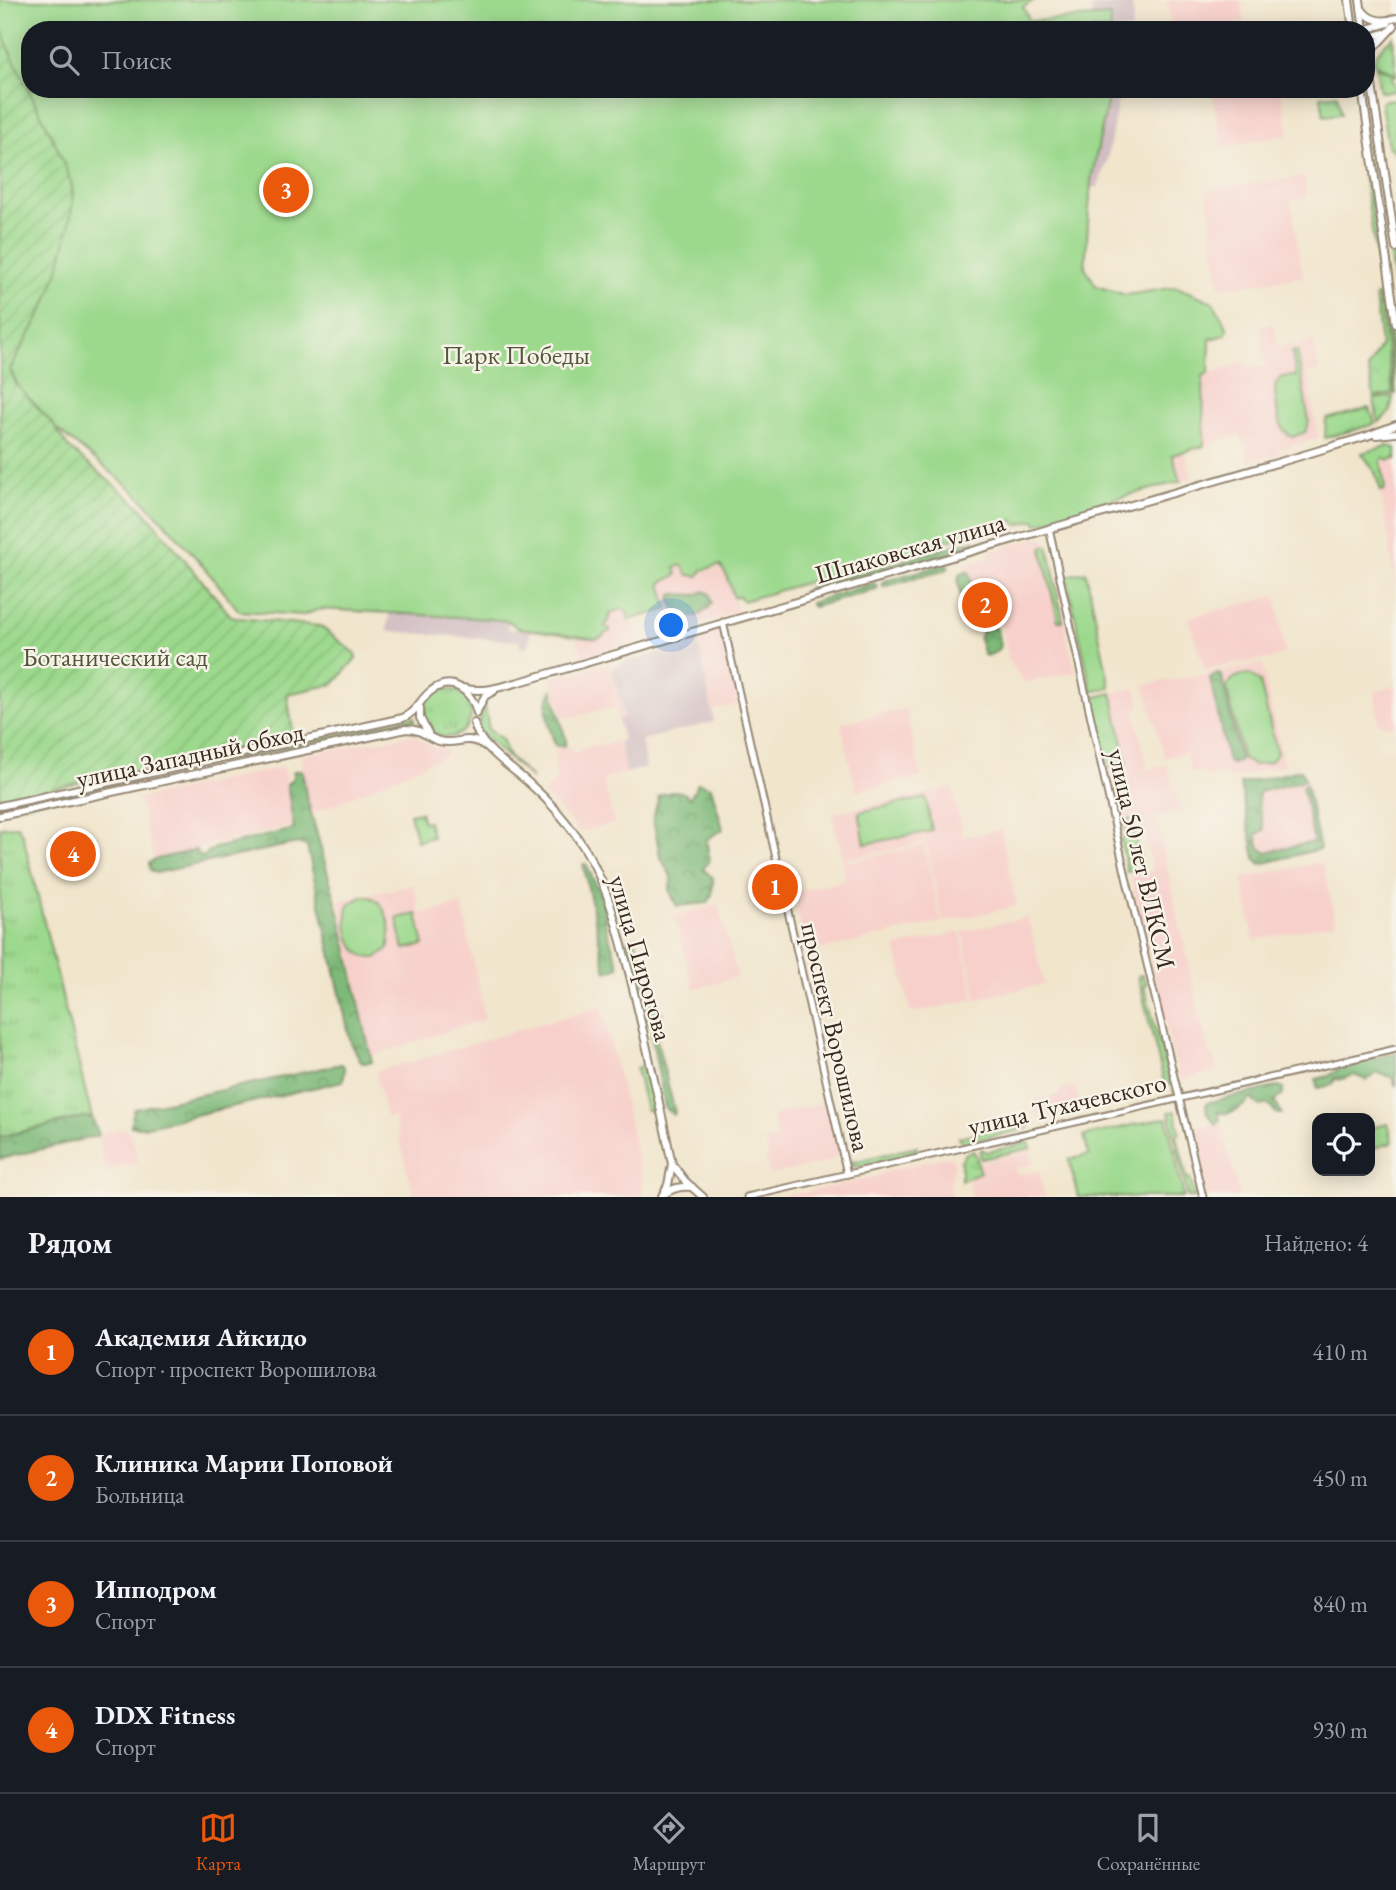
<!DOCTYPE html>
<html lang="ru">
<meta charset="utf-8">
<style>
:root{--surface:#171b24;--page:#242831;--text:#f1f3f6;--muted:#9ea1a6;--line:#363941;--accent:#ea580c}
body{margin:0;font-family:"EB Garamond",serif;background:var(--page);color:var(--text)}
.controls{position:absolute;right:21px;bottom:21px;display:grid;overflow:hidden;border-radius:14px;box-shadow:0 4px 18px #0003}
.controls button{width:63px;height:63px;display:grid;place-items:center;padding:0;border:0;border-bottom:2px solid var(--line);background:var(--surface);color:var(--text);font:35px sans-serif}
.you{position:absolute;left:672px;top:626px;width:24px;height:24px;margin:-18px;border:5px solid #fff;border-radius:50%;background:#1a73e8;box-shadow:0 0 0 10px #1a73e833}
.badge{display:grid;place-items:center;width:46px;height:46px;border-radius:50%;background:var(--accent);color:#fff;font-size:23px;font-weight:700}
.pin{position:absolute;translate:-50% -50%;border:4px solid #fff;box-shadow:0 2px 7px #0006}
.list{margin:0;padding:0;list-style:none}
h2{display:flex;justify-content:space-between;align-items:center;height:91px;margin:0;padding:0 28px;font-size:30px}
h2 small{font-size:23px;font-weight:400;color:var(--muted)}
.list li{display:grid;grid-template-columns:46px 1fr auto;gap:21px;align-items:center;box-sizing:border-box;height:126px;padding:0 28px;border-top:2px solid var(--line)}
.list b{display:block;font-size:26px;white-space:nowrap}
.list p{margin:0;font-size:23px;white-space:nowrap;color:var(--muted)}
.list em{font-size:23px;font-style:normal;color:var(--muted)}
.icon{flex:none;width:38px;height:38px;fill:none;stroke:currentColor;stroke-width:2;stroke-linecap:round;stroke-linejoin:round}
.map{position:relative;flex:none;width:1396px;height:1197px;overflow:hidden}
.search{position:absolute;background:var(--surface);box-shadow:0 4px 18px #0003;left:21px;right:21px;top:21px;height:77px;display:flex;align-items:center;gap:18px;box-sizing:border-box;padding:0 24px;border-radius:28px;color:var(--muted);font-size:26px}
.sheet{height:595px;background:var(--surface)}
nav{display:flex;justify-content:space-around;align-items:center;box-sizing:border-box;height:98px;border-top:2px solid var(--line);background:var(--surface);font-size:19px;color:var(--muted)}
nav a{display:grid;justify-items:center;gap:4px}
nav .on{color:var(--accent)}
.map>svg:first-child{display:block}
.built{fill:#f7d0cb}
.industrial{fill:#d2bec2}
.grass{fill:url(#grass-tufts);stroke:#6c8256;stroke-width:2}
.forest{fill:url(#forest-crowns);stroke:#5c724b;stroke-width:2}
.park{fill:#9cd98d;stroke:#6c8256;stroke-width:2}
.garden{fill:url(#garden-furrows);stroke:#6c8256;stroke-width:2}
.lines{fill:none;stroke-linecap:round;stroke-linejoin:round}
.minor-casing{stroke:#968875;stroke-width:9}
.major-casing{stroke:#968875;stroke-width:10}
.minor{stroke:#fff;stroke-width:5}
.major{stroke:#fff;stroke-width:6}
.labels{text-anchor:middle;stroke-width:5;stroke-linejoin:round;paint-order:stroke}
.park-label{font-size:26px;fill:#53563a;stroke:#f7f3e8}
.street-label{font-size:26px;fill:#3b2a1e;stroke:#f7f3e8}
</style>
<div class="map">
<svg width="1396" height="1197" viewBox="0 0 1396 1197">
<defs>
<pattern id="grass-tufts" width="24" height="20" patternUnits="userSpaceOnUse" patternTransform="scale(1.75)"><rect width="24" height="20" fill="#9cd98d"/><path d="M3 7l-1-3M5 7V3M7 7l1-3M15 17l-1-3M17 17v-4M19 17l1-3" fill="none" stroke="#87ba79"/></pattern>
<pattern id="forest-crowns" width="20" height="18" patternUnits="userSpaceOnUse" patternTransform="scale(1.75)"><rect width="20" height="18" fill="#7db978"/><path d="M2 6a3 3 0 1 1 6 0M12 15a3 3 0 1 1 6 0" fill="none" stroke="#689762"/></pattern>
<pattern id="garden-furrows" width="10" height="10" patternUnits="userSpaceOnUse" patternTransform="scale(1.75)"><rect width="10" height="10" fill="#9cd98d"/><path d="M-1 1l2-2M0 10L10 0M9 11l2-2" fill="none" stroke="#87ba79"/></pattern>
</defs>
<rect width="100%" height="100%" fill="#f7f3e8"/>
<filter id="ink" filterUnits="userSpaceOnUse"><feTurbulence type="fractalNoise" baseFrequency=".0143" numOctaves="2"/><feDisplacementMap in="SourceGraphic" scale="14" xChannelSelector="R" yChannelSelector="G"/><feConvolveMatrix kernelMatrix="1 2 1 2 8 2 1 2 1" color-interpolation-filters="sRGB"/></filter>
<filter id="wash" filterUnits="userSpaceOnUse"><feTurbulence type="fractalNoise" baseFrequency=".00686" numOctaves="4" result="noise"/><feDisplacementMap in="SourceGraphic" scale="28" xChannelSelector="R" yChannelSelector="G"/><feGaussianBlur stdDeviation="1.57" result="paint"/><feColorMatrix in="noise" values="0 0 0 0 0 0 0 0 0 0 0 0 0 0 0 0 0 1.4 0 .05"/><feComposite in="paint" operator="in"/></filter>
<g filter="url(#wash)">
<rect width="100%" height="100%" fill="#f1e5cc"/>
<!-- built -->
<g class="built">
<polygon points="1167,0 1241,0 1245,22 1200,30 1172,30"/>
<polygon points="1212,89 1281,89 1289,135 1222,147"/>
<polygon points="1304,176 1307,197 1291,200 1303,277 1220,288 1206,190"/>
<polygon points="1274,324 1277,347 1314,341 1319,371 1308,373 1318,438 1278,449 1278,455 1249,462 1240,435 1204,446 1203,376 1245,362 1247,368 1265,367 1260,327"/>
<polygon points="1184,451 1192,478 1181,481 1172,455"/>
<polygon points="1396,460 1396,587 1381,492 1384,491 1379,463"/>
<polygon points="1041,537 1049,545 1066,621 1066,635 1076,672 1025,683 1009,661 1000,617 976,622 965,564 989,559 989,551"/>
<polygon points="683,565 688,577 723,566 738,613 673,632 661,583 678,575 675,568"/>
<polygon points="1276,596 1285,652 1274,658 1205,669 1188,617"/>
<polygon points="628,606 641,642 583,659 575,636 597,639 611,632 606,614"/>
<polygon points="719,630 722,632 739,704 710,711 698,641 700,635"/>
<polygon points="610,663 624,718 618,719 615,707 563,719 552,678"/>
<polygon points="1262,664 1284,765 1233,778 1221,773 1206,777 1203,770 1191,772 1186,753 1165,758 1144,685"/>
<polygon points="1396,685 1396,725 1388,726 1378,723 1375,692"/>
<polygon points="1136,688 1140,708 1134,709 1148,770 1167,765 1179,804 1180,811 1156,816 1208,1051 1214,1059 1217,1072 1179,1080 1131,877 1152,871 1141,814 1119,819 1108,767 1127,763 1112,693"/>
<polygon points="906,709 921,777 856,791 841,723"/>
<polygon points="413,735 434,748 444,748 447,755 312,814 303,774 302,755"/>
<polygon points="619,741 626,773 603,780 614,823 580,832 544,793 556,779 554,749 571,747 573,753 580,751 579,749"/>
<polygon points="283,767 296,824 154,859 139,799"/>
<polygon points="1303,773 1319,851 1258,863 1242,786"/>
<polygon points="952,788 963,837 1001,829 1017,906 943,922 926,842 843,860 832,813"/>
<polygon points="924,845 941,922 820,950 816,932 803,935 793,892 845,881 842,863"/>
<polygon points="1322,862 1336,923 1254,940 1242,878"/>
<polygon points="413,885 420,914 462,905 485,1019 372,1056 339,900"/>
<polygon points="718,904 738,977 694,989 674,916"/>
<polygon points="1028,917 1044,984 977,999 962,932"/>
<polygon points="960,932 975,999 911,1013 896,947"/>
<polygon points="602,1006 642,1177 644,1197 414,1197 394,1116 387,1118 375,1072"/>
<polygon points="1075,1086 1079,1106 1035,1116 1032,1101 1059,1095 1059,1090"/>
<polygon points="829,1102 842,1153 829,1162 770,1175 766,1161 768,1155 766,1141 777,1139 772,1115"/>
<polygon points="1221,1122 1240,1197 1207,1197 1191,1129"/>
<polygon points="124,1128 131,1136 136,1148 138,1163 105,1170 98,1135"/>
<polygon points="1031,1151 1033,1164 1016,1168 1017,1175 1039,1171 1045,1197 972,1197 965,1166"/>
<polygon points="950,1156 955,1162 949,1189 951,1197 782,1197 790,1193 802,1193 878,1176 883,1172"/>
</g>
<!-- industrial -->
<g class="industrial">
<polygon points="1132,4 1134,16 1131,30 1111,30 1110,16 1092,17 1092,7"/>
<polygon points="1110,89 1120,89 1107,160 1098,187 1090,188"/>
<polygon points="389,614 508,621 507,629 531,631 528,646 520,648 519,641 387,631"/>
<polygon points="698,641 714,722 641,740 646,768 626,773 619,741 623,740 618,719 624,717 612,669 616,665"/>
</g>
<!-- grass -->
<g class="grass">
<path d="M1393 37 1396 74 1374 64C1374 52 1385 45 1393 37Z"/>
<polygon points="1376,67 1396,75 1392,77 1396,91 1380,92"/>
<polygon points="1337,94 1341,114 1324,116 1321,96"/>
<polygon points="1377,166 1380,166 1396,271 1396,298"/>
<polygon points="1363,169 1368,174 1385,283 1381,290"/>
<polygon points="1382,294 1387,302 1396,394 1395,394"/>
<polygon points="1379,295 1393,394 1374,397 1368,368 1381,345 1375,296"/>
<polygon points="1393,397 1390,412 1378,423 1374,399"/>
<polygon points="1370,408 1375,424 1325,438 1326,419"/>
<polygon points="1387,446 1396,448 1396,460 1395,458 1389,460 1384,458 1381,460 1385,490 1381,491 1375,472 1362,453"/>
<polygon points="1044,546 1048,546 1063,621 1058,621 1042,549"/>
<circle cx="447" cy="713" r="24"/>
<polygon points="484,701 489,730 502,739 509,757 532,779 480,732 479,726"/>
<polygon points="414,717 415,721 0,810 0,808"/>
<polygon points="18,826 23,836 92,1118 74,1119 0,1137 0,827"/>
<polygon points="1142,975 1147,984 1144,986 1171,1085 1165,1086 1138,976"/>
<path d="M642 1066C644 1082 655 1095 654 1112L646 1110 636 1068Z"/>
<polygon points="1175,1111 1180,1133 1177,1135 1187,1178 1190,1178 1195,1197 1188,1197 1169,1112"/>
<polygon points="1028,1122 1029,1127 1026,1129 962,1143 959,1137"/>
<polygon points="1024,1140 1029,1143 1031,1148 981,1159 980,1152 982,1149 986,1152 1024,1144"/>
<polygon points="917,1147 916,1154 855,1167 848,1163"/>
<polygon points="973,1151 976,1155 980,1172 961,1181 961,1161 965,1154"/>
</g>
<!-- forest -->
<g class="forest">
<polygon points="974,540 977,545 806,595 802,593 810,587"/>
<polygon points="946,564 949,567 946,570 883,587 882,582 884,581"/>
<path d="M969 572 973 585 979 589 976 601 977 612 988 619C981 625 971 619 967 612L970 604 963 609 958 582 960 573Z"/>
<polygon points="873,583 877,585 877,589 813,607 810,603"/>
<path d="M704 591 710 594 712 603C702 621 673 623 671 598L673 594 696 595Z"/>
<path d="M992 626 997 630 1000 647C996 652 990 657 984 655L979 639 984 627Z"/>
<polygon points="1218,673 1222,677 1240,759 1239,762 1231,764 1228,762 1210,678"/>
<path d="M552 689 566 740 565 746H556C549 729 541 705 552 689Z"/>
<polygon points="302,770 306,795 342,924 372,1062 362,1063 351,1043 307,846 297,843 156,873 150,870 149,863 157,859 196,850 198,855 202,857 215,848 294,829 287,784 292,780 294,771"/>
<path d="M1301 770 1305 780 1259 792C1256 807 1262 815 1264 830L1256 835 1260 848 1266 852 1314 842 1302 786 1306 784 1320 849 1261 864 1255 858 1240 784Z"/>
<path d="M698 783 711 787 723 829 706 840 710 860 703 869 713 878 712 895 708 903 677 906 669 890 672 878 660 856 653 819 659 796C672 791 679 787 690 798Z"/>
<polygon points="583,864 586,864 603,900 606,927 619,967 606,972"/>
<polygon points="633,937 635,938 649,996 662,1012 662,1022 647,1025 626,944 627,940"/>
<polygon points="654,1029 675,1113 673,1115 665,1107 651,1034"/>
<polygon points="1396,1053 1396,1086 1392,1077 1377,1073 1367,1080 1354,1075 1339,1080 1335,1078 1333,1085 1317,1088 1316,1079 1329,1076 1342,1066"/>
<polygon points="342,1064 345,1069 343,1081 143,1127 131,1126 134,1109"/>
<path d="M1279 1086 1283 1088V1095L1274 1101 1282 1114H1277L1268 1104 1260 1106 1254 1102 1252 1098C1243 1105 1233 1118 1218 1112L1220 1120 1216 1124 1207 1113 1206 1104 1210 1102Z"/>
<polygon points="84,1117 92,1118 98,1133 97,1136 0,1159 0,1137"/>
</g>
<!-- park -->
<g class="park">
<path d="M0 0H1034L1023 7 1030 21 1110 16 1111 30H30V89H1110L1091 181 1085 267 1096 286 1126 295 1177 287 1213 302 1228 329 1225 335 1210 339 1209 372 1203 376 1204 446 1172 455 1181 481 1085 507 1086 510 1037 524 1035 520 1017 525 1013 520 992 526V530L943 541 941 540 928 547 743 601 739 596 734 598 727 576 720 565 702 570 699 576 688 575 682 565 675 568 677 575 661 583 668 609 629 620 627 611 621 609 611 613 605 627 610 628V632L605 633 603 636 597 639 518 628 508 621 491 619 320 609 304 615 239 611C211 574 178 536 145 502 105 460 32 425 10 369L47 302 73 202 72 185 39 111 9 53 0 26Z"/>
<polygon points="1396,99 1396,150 1392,151 1392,148 1388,147 1381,103 1385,100"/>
<path d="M1297 351 1309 422 1305 432 1293 437C1276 431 1277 405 1275 389L1276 383 1282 377 1296 376 1292 352Z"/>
<polygon points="1086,572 1110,687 1092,692 1066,576"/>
<path d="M1250 674 1260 682 1277 753C1273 764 1263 764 1253 765L1243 759 1227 689C1230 677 1239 675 1250 674Z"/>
<polygon points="1112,693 1127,763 1108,767 1092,698"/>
<polygon points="926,798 932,831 865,844 859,812"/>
<polygon points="420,812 423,822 428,821 432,837 417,841 410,814"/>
<polygon points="1131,819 1142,868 1127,872 1121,841 1126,834 1123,821"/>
<path d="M363 896C386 896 394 930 388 949L376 958C351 960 342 924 349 905Z"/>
<polygon points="417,914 424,945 404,949 397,918"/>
<polygon points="1164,1118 1167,1119 1184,1197 1078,1197 1069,1159 1089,1155 1084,1136"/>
<polygon points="1388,1124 1392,1143 1370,1149 1370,1128"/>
</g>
<!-- garden -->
<path class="garden" d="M0 26C19 80 53 128 71 183 78 206 57 279 46 303 36 325 21 347 10 369L16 384 53 424 69 448 143 509 231 616 239 618 320 626 355 653 356 658 334 684 287 694 293 732 275 741 0 800Z"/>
</g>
<g filter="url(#ink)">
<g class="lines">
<!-- minor casing -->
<g class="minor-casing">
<g id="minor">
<polyline points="1049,528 1126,877 1203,1197"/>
<polyline points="723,622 847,1174"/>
<polyline points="747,1197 1396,1049"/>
</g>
</g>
<!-- major casing -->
<g class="major-casing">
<g id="major">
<polyline points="1349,0 1353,30"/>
<polyline points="1360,0 1364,30"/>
<path d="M1361 8C1369 21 1383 23 1396 18"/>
<polyline points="1364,30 1388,23"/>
<polyline points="1366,39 1384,33"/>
<polyline points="1366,44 1396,248"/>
<polyline points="1369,53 1394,26"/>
<polyline points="1362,89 1396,324"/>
<polyline points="1376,435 1396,433"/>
<path d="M463 688C483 694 504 686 523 681L1287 460 1367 436 1396 425"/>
<polyline points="420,708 420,718 428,733"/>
<polyline points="477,711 485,696 494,691"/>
<path d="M474 723C479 748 513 768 531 785 548 800 564 818 577 837 607 879 617 926 630 976 645 1038 659 1101 672 1164L668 1185 662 1196"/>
<path d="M0 806 403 718C417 712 420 699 431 691 452 675 472 691 477 713"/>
<path d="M0 816 406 729C422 729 426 737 439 741 458 746 466 733 485 746"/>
<polyline points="672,1164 685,1181 703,1197"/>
<path d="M666 1193C674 1187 682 1186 692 1187"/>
</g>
</g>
<!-- minor -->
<use href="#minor" class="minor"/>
<!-- major -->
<use href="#major" class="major"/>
</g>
</g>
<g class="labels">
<!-- park labels -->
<g class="park-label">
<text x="516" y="364">Парк Победы</text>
<text x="115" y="666">Ботанический сад</text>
</g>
<!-- street labels -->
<g class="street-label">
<text transform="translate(910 548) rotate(-16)" y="9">Шпаковская улица</text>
<text transform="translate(190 755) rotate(-12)" y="9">улица Западный обход</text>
<text transform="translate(1142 859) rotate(77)" y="9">улица 50 лет ВЛКСМ</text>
<text transform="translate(641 958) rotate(74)" y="9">улица Пирогова</text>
<text transform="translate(836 1037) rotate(77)" y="9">проспект Ворошилова</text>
<text transform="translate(1067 1104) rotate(-13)" y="9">улица Тухачевского</text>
</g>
</g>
</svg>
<div class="controls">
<button><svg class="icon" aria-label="locate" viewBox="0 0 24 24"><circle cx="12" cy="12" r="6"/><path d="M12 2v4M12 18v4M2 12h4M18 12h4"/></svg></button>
</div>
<div class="you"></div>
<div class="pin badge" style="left:775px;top:887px">1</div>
<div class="pin badge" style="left:985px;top:605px">2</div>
<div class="pin badge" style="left:286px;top:190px">3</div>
<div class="pin badge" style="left:73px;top:854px">4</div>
<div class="search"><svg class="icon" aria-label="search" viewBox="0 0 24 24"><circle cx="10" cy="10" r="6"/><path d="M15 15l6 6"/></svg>Поиск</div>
</div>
<section class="sheet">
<h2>Рядом<small>Найдено: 4</small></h2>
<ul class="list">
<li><span class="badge">1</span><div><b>Академия Айкидо</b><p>Спорт · проспект Ворошилова</p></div><em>410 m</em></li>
<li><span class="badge">2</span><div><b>Клиника Марии Поповой</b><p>Больница</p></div><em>450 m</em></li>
<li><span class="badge">3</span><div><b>Ипподром</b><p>Спорт</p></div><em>840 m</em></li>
<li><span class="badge">4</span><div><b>DDX Fitness</b><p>Спорт</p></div><em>930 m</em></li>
</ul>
</section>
<nav>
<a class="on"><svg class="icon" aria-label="map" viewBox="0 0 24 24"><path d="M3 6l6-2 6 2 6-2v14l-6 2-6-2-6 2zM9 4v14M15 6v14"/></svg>Карта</a>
<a><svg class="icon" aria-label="directions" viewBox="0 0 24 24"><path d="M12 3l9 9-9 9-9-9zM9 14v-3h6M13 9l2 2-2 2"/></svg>Маршрут</a>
<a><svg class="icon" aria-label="saved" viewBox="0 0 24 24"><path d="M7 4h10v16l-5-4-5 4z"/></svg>Сохранённые</a>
</nav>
